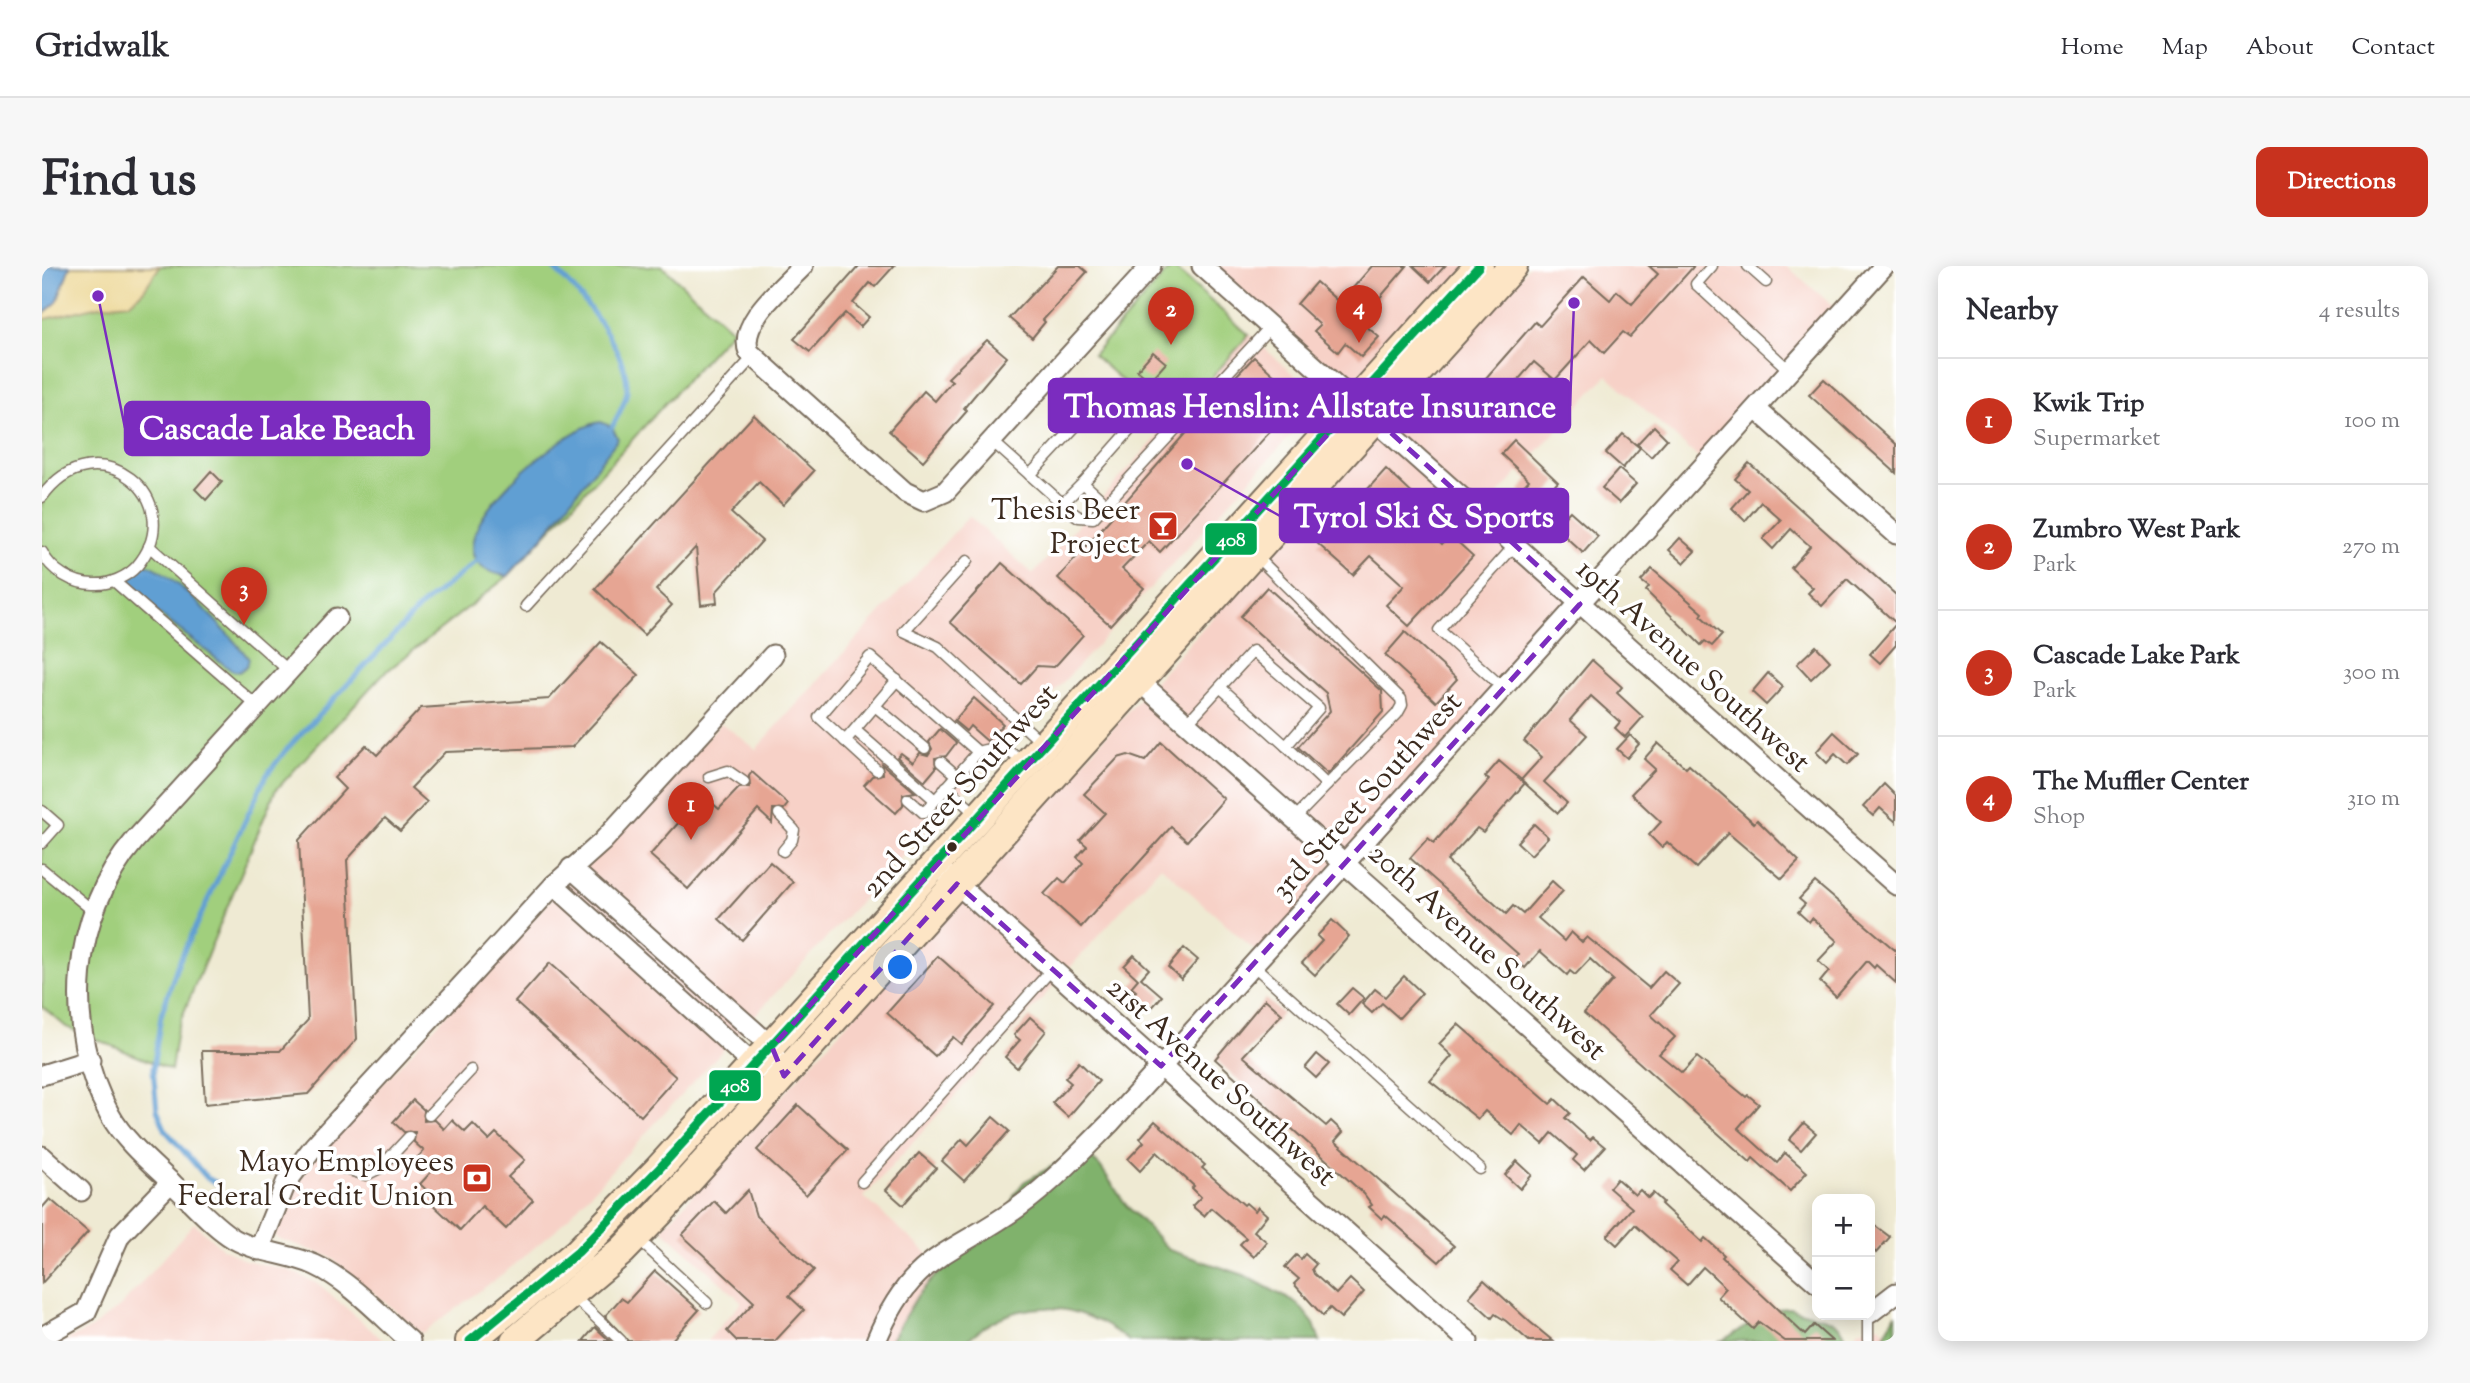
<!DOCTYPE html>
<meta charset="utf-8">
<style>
:root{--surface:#fff;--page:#f7f7f7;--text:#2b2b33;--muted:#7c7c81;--line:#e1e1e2;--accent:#c8321e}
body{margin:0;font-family:"Sorts Mill Goudy",serif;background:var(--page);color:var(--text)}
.controls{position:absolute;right:21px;bottom:21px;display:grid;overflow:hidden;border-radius:14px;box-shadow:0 4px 18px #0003}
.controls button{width:63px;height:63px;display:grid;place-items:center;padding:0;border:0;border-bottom:2px solid var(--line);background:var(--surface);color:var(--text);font:35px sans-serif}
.you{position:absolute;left:859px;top:702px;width:24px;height:24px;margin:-18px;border:5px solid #fff;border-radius:50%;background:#1a73e8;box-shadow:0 0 0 10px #1a73e833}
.badge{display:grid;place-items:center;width:46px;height:46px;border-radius:50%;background:var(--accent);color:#fff;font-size:23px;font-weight:700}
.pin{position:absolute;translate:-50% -58px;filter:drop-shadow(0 2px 4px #0008)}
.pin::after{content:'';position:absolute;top:37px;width:24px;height:21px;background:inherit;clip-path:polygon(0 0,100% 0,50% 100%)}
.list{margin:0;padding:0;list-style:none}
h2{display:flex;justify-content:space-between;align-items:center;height:91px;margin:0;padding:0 28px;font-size:30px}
h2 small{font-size:23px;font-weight:400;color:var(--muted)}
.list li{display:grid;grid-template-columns:46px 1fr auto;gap:21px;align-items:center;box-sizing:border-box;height:126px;padding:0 28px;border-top:2px solid var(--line)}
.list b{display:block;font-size:26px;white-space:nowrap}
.list p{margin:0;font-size:23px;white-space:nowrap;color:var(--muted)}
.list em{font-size:23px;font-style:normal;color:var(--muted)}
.map{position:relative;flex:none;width:1854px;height:1075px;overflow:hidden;border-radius:14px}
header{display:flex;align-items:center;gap:42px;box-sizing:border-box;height:98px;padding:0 35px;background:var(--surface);border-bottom:2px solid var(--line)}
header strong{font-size:33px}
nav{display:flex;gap:38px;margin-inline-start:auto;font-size:24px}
.intro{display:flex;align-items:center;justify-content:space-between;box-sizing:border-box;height:168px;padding:0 42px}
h1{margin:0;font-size:49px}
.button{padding:18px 32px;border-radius:14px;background:var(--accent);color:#fff;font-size:24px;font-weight:700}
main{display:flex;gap:42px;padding:0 42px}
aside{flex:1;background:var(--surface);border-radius:14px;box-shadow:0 4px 18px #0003}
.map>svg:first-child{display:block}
.built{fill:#f7d1c7}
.green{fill:#a1cf7d;stroke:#6e7c4e;stroke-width:2}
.forest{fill:#80b26c;stroke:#5e6e45;stroke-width:2}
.sand{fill:#eeda9e;stroke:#94825e;stroke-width:2}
.water{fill:#619fd3;stroke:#4e6478;stroke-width:2}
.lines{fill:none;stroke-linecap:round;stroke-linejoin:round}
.stream{stroke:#619fd3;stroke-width:5}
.building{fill:#e6a593}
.service-casing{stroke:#7a6d5d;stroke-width:13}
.minor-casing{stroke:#7a6d5d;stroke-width:23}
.secondary-casing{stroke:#7a6d5d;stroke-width:32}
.service{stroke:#fff;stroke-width:10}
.minor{stroke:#fff;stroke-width:19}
.secondary{stroke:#fde5c5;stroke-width:28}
.bus-1-casing{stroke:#fff;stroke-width:14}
.bus-1{stroke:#00a651;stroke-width:9}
.marked{fill:none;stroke:#7b2cbf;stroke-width:5;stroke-dasharray:14 9;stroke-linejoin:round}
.bus-dot{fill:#3b2a1e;stroke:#fff;stroke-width:2.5}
.labels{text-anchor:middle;stroke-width:7;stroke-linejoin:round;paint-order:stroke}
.poi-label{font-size:30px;fill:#3b2a1e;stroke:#fff;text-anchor:end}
.street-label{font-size:30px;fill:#3b2a1e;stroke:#fff}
.leader{fill:none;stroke:#7b2cbf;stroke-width:2.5}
.callout-dot{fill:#7b2cbf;stroke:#fff;stroke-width:2.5}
.callout{fill:#7b2cbf;stroke:#7b2cbf;stroke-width:2.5}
.callout-label{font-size:32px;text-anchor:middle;font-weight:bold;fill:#fff}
.line-badge{stroke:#fff;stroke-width:2.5}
.badge-label{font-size:19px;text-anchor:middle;font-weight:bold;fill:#fff}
</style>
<header>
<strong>Gridwalk</strong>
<nav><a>Home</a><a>Map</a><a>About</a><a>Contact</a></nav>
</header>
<div class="intro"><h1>Find us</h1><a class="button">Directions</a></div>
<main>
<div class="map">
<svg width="1854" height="1075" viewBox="0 0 1854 1075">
<rect width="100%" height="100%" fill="#fff"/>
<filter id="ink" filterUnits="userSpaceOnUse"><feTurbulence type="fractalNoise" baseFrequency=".0143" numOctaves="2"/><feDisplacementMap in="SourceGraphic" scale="14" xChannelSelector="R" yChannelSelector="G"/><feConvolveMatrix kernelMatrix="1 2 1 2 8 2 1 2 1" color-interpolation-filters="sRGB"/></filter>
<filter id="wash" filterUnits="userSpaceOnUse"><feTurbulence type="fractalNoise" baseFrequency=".00686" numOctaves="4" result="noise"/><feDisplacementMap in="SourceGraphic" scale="28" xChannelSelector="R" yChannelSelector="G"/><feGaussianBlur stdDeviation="1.57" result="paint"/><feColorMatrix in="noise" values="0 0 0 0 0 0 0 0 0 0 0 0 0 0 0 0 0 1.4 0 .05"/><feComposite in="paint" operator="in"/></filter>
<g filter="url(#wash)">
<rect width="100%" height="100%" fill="#efead3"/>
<!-- built -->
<g class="built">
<polygon points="1171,0 1427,0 1315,127"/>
<polygon points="1487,0 1745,0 1800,48 1664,199 1565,109 1445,241 1545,331 1219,690 1119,600 822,931 920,1018 867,1075 665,1075 700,1036 620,963"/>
<polygon points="1208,69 1281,135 518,960 461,1008 380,1067 288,991 233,971 247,931 277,887 511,632 679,457 714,483 927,250 991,308"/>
<polygon points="152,957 180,982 203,994 246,1004 278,1019 342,1075 22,1075 48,1063 79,1040"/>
<polygon points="1837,1059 1854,1075 1806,1075 1816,1064"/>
</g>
<!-- green -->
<g class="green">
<polygon points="0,0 620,0 690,64 466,310 340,409 233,525 135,763 129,804 24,761 0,740"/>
<polygon points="1130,0 1207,69 1129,158 1051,89"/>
</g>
<!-- forest -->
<g class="forest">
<path d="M1030 889 1047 890 1058 900 1084 939 1127 984 1202 1009 1256 1038 1272 1058 1278 1075H1087C1034 1033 975 1029 924 1075H848L875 1030 892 1011 964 957 972 929 982 916Z"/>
<path d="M1748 1042C1771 1051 1798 1047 1805 1075H1679L1735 1043Z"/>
<polygon points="1854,1047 1854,1075 1839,1075"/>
</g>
<!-- sand -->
<polygon class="sand" points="28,0 118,0 102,24 88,37 57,40 0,54 0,49 15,36"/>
<!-- water -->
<g class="water">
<polygon points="0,0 28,0 15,36 0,49"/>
<path d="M559 156 570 161 576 173 501 271 466 310C361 296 516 161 559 156Z"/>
<path d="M102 298C123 297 193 374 207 393L205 400 197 406 189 404 90 327 85 319 91 306Z"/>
</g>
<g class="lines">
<!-- stream -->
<g class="stream">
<path d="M509 0C536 23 588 87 585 125 583 138 576 150 570 161"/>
<polyline points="177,918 165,912 124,865 115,844 111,803 119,750 135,700 224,510 243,485 380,339 435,295"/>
</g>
</g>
<g id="blocks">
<!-- building -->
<g class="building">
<polygon points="817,0 852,0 833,21 828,17 811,37 827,51 818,61 803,47 768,86 752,73"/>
<polygon points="1016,0 1038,0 1045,6 1001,54 1003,56 990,72 967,52"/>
<polygon points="1330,0 1365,0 1318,55 1337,71 1319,91 1303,77 1296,86 1272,65 1278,59 1255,38 1274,16 1298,37"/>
<polygon points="1371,0 1403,0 1388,16"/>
<polygon points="1607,0 1652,0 1588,71 1581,66 1562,87 1549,74 1513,114 1492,96 1448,146 1429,129 1493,56 1498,60 1542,11 1568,34 1575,25 1590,38 1616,8"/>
<polygon points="945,74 965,91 922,142 925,145 881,195 847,165 882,125 893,135 910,115 906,112"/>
<polygon points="1111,86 1124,97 1108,115 1095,104"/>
<polygon points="1212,91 1258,133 1118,286 1107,275 1080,303 1102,322 1068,359 1016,312 1148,162 1146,161"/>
<polygon points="1782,113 1854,178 1854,207 1767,129"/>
<polygon points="712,149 772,205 741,239 717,216 689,247 720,275 674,326 675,337 659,339 654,281 614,324 630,339 602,369 553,323"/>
<polygon points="1612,160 1625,173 1609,191 1595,178"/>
<polygon points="1581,168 1598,182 1581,202 1564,187"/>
<polygon points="1472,174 1516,216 1495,239 1478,224 1487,214 1459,188"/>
<polygon points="1707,197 1854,329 1854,357 1805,313 1780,340 1766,327 1771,322 1749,302 1768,280 1749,263 1731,283 1721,273 1739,254 1719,236 1703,255 1690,242 1706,224 1693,213"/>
<polygon points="1344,203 1378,235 1366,248 1400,278 1408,269 1431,290 1367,360 1344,339 1362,320 1329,290 1311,309 1276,278"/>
<polygon points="1577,203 1594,218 1577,237 1560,222"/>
<polygon points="169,205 180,216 164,234 153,223"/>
<polygon points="1528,245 1556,270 1541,287 1513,261"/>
<polygon points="1638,272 1653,285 1642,297 1627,284"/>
<polygon points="960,297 1041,369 1016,397 1012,401 995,400 979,418 908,356"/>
<polygon points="1610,303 1661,347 1659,350 1680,369 1670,380 1663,375 1659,379 1604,325 1607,321 1599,315"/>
<polygon points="1225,321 1340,425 1341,446 1286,508 1256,481 1288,445 1284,427 1198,351"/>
<polygon points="1854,358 1854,379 1838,397 1828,388"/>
<polygon points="1363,366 1415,413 1394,436 1343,389"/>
<polygon points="559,376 597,409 530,481 403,486 369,522 385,536 358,565 343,552 305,594 315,773 266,828 163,838 160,785 238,785 266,754 257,574 303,523 292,512 324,479 335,489 379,442 507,433"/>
<polygon points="1774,380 1788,395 1769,413 1755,398"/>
<polygon points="1550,394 1580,421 1575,427 1601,451 1583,471 1573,462 1578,456 1549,430 1528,454 1545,469 1502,516 1525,537 1516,547 1479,514 1500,491 1482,475"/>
<polygon points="1726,407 1741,421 1724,439 1710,426"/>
<polygon points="932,432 961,458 945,475 928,460 924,465 912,455"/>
<polygon points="898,463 914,477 904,490 893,492 894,502 883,515 855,491 859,487 871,496 878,487 886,489 890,483 887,476"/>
<polygon points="1792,466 1816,488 1805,499 1793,488 1785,497 1774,486"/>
<polygon points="1588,469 1597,478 1585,492 1575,483"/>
<polygon points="1119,476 1182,533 1145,575 1129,561 1039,661 1002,628 1017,612 1023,617 1041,597 1035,591 1045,580 1038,574 1063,547 1042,528 1076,492 1086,489 1103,495"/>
<polygon points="1616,477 1644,502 1647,499 1712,557 1715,554 1757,595 1740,613 1686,567 1654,602 1625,576 1620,582 1607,569 1619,556 1589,528 1613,503 1602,493"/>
<polygon points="1457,495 1483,517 1441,566 1435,562 1405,595 1464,648 1471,640 1481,648 1510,615 1521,625 1496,652 1522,675 1529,666 1540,676 1545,671 1607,722 1622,705 1637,718 1609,749 1633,771 1617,788 1640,807 1655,791 1704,831 1706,829 1717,838 1696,862 1735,897 1743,887 1765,906 1748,925 1711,892 1708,896 1542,747 1571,714 1548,693 1533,709 1528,705 1525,709 1498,685 1483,702 1472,692 1476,688 1368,592 1386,572 1392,577 1447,514 1443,511"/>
<polygon points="840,498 873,526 861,528 861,539 854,547 822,519 830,510 841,508"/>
<polygon points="710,506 746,538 742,543 731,543 730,557 716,544 646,623 608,589 661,529 677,543 697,522 708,521 707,510"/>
<polygon points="1842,518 1854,530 1854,556 1838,542 1831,550 1821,541"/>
<polygon points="1492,558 1506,571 1489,589 1475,576"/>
<polygon points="728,596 751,616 700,674 677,653"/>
<polygon points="1773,616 1854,685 1854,717 1834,699 1832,702 1825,695 1794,731 1778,716 1787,705 1776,695 1795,675 1770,652 1767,656 1756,646 1763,638 1757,633"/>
<polygon points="1290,654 1307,670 1273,709 1260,697 1280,675 1275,670"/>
<polygon points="1142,682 1156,694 1139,713 1126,701"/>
<polygon points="1092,689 1107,703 1099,712 1120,730 1108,744 1091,728 1094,725 1089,721 1096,713 1082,700"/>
<polygon points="896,690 952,740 919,778 911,771 893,790 845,747"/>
<polygon points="508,697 634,811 599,850 473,736"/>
<polygon points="1362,710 1380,727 1357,752 1340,737 1330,747 1320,738 1333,723 1343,731"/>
<polygon points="1310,722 1322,732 1307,749 1295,738"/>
<polygon points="1223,733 1240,748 1201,790 1284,860 1289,855 1301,866 1293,875 1412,980 1397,996 1343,949 1340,953 1327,941 1330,939 1322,928 1173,793"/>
<polygon points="988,751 1004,765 975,802 963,791 978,774 972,769"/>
<polygon points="1416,758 1508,838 1513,833 1528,847 1523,852 1548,874 1551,871 1563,881 1542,904 1531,894 1535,889 1510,867 1501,878 1479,859 1471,869 1443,845 1436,853 1388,815 1410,790 1397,778"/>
<polygon points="1275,788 1287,798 1274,812 1263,802"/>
<polygon points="1037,796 1057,815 1026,851 1010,837 1029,817 1023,812"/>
<polygon points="371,834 382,844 382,855 393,854 402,863 410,854 423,866 431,858 447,874 454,867 483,894 466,911 491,934 464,963 440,940 418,964 388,936 392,931 378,918 390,905 375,892 382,885 372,876 373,866 362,866 351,856"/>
<polygon points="756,839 806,884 764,929 715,884"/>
<polygon points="951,851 967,865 922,915 900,895 920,873 926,879"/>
<polygon points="1113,855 1163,899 1160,902 1202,939 1204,937 1213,945 1216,941 1225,949 1212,965 1225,976 1212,991 1198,978 1204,972 1169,942 1162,950 1150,940 1159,931 1150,922 1152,920 1115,886 1098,905 1086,893 1102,876 1098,872"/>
<polygon points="1762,857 1774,867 1759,884 1747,874"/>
<polygon points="877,887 894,902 861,939 844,924"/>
<polygon points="1475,895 1490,909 1478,923 1463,909"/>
<polygon points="1575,913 1593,929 1598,924 1606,932 1611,927 1621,936 1619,938 1660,976 1663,972 1682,989 1680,991 1763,1069 1772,1059 1790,1075 1743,1075 1717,1056 1711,1063 1676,1031 1684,1022 1661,1001 1645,1019 1628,1004 1635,996 1593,959 1575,979 1565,970 1590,942 1567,922"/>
<polygon points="706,924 714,950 772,1004 747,1030 762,1044 733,1075 695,1075 685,1065 712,1036 640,969 672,935 684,947"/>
<polygon points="8,933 46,966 0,1017 0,942"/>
<polygon points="1828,956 1848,971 1834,987 1828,980"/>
<polygon points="1263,988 1274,998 1270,1003 1272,1008 1294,1028 1308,1013 1322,1026 1299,1052 1288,1042 1281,1050 1252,1018 1257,1013 1243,1001 1254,989 1259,993"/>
<polygon points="613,1005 657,1044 629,1075 586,1075 563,1050 579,1032 585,1036"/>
<polygon points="1442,1014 1488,1056 1511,1075 1487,1075 1464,1055 1453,1048 1450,1052 1427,1031"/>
<polygon points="553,1061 568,1075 541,1075"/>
</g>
</g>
</g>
<g filter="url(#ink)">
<use href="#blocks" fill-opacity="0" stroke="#7a6d5d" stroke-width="2"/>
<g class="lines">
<!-- service casing -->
<g class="service-casing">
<g id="service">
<polyline points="1670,0 1654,18 1748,105"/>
<polyline points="1706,0 1724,16"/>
<polyline points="950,175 1031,247 1037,251 1051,252 1229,60"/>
<polyline points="988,209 1056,136 1088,164 1041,217 1066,240"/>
<path d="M0 231C53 156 151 233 95 300 85 311 67 319 52 318 31 318 9 305 0 286"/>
<polyline points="1020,238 1041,217"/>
<polyline points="107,280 247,405"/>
<polyline points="1214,290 1359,433 1360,439 1355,448 1285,519"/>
<polyline points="925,295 862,365 896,381 1000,477"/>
<polyline points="72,315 215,440"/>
<polyline points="484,340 711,91"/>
<polyline points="1461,422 1397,364 1473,279"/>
<polyline points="833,440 883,482"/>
<path d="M1145 457C1167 433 1189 409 1211 385L1277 442 1244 480 1178 421"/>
<polyline points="813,464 893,534"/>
<polyline points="803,475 855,414"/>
<polyline points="1244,480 1285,519 1252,553"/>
<path d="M936 486C957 479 965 482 982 497"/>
<polyline points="899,496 915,510"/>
<polyline points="835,504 777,451 828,391 936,486 882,547 866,533"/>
<polyline points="667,511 686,505 702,516"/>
<polyline points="904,521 935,549"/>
<polyline points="0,545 16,559 0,577"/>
<polyline points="737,548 752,564 750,574 741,585"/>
<polyline points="0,603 50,644"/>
<polyline points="1211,699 1438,903"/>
<polyline points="387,849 429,804"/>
<polyline points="272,880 297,901 324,909 338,902 367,871"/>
<polyline points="820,916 1010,703"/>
<polyline points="594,971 665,1037"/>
<polyline points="530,1029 579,1075"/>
<polyline points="1826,1049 1826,1075"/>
</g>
</g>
<!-- minor casing -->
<g class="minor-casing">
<g id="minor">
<path d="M761 0C742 20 695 57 707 86L863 226 882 235 903 226 1109 0"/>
<polyline points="1160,0 1854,619"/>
<polyline points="1714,143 1854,268"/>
<path d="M295 352 93 574C29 649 20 762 68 849 84 878 113 900 136 923 154 940 171 960 192 973 217 987 246 987 273 999 308 1015 339 1050 368 1075"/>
<polyline points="1089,408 1775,1017"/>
<polyline points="529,602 730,781 733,789"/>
<polyline points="905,609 1426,1075"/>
<polyline points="512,619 713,800 742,810"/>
<polyline points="0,809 48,794"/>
<polyline points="0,890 39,925"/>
<polyline points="217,984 244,917 272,880 512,619 560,576 731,389"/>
<polyline points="1828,1047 1854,1027"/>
<polyline points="0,1071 44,1046 78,969 129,916"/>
<path d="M834 1075C870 987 909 990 978 940 1011 916 1040 885 1069 856L1842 0"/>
</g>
</g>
<!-- secondary casing -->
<g class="secondary-casing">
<g id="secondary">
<polyline points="428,1075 536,986 616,904 1437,0"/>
<polyline points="473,1075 580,985 618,946 1471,0"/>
</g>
</g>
<!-- service -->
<use href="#service" class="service"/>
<!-- minor -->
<use href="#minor" class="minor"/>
<!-- secondary -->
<use href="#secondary" class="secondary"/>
<!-- bus-1 casing -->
<g class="bus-1-casing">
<polyline id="bus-1" points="428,1075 536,986 616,904 1437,0"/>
</g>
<!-- bus-1 -->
<use href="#bus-1" class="bus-1"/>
</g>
</g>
<!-- marked area -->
<path class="marked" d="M1315 136 1538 338 1119 800 915 618 742 810 730 781Z"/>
<!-- icons -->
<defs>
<g id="bar-square" transform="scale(1.575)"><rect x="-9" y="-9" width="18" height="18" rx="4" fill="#c8321e" stroke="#fff"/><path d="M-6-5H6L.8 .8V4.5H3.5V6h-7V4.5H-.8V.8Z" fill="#fff"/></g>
<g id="bank-square" transform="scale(1.575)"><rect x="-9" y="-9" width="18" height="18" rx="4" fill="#c8321e" stroke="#fff"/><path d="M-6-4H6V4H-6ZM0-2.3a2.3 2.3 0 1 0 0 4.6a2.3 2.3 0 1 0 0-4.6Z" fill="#fff"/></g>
</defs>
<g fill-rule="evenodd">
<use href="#bar-square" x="1121" y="260"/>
<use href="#bank-square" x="435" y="912"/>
</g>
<!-- markers -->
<circle class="bus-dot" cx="910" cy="581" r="6"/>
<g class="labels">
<!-- poi labels -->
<g class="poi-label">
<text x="1098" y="253">Thesis Beer<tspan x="1098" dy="34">Project</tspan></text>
<text x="412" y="905">Mayo Employees<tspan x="412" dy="34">Federal Credit Union</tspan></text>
</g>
<!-- street labels -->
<g class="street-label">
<text transform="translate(1652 399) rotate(42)" y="10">19th Avenue Southwest</text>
<text transform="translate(917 524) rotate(-48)" y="10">2nd Street Southwest</text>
<text transform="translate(1324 529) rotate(-48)" y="10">3rd Street Southwest</text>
<text transform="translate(1446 685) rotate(42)" y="10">20th Avenue Southwest</text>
<text transform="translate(1180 815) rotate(42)" y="10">21st Avenue Southwest</text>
</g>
</g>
<!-- callouts -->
<path class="leader" d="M1532 37L1528 140M56 30L83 162M1145 198L1238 250"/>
<g class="callout-dot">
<circle cx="1532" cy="37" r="7"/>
<circle cx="56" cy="30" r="7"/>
<circle cx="1145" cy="198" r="7"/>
</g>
<g class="callout">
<rect x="1007" y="113" width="521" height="53" rx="7"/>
<rect x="83" y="136" width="304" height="53" rx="7"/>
<rect x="1238" y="223" width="288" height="53" rx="7"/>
</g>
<g class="callout-label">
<text x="1268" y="151">Thomas Henslin: Allstate Insurance</text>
<text x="235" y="173">Cascade Lake Beach</text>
<text x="1382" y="261">Tyrol Ski &amp; Sports</text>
</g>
<g class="line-badge">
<rect x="1162" y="256" width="54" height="34" rx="7" fill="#00a651"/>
<rect x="666" y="803" width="54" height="33" rx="7" fill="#00a651"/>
</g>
<g class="badge-label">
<text x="1189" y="280">408</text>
<text x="693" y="826">408</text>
</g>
</svg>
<div class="controls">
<button>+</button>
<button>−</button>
</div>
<div class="you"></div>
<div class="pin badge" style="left:649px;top:574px">1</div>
<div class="pin badge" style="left:1129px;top:79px">2</div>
<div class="pin badge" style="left:202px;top:359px">3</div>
<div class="pin badge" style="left:1317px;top:77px">4</div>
</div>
<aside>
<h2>Nearby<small>4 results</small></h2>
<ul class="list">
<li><span class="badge">1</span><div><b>Kwik Trip</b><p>Supermarket</p></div><em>100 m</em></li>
<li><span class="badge">2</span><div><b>Zumbro West Park</b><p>Park</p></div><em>270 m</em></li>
<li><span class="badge">3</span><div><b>Cascade Lake Park</b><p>Park</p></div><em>300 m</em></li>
<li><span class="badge">4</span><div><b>The Muffler Center</b><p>Shop</p></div><em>310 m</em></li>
</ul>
</aside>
</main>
